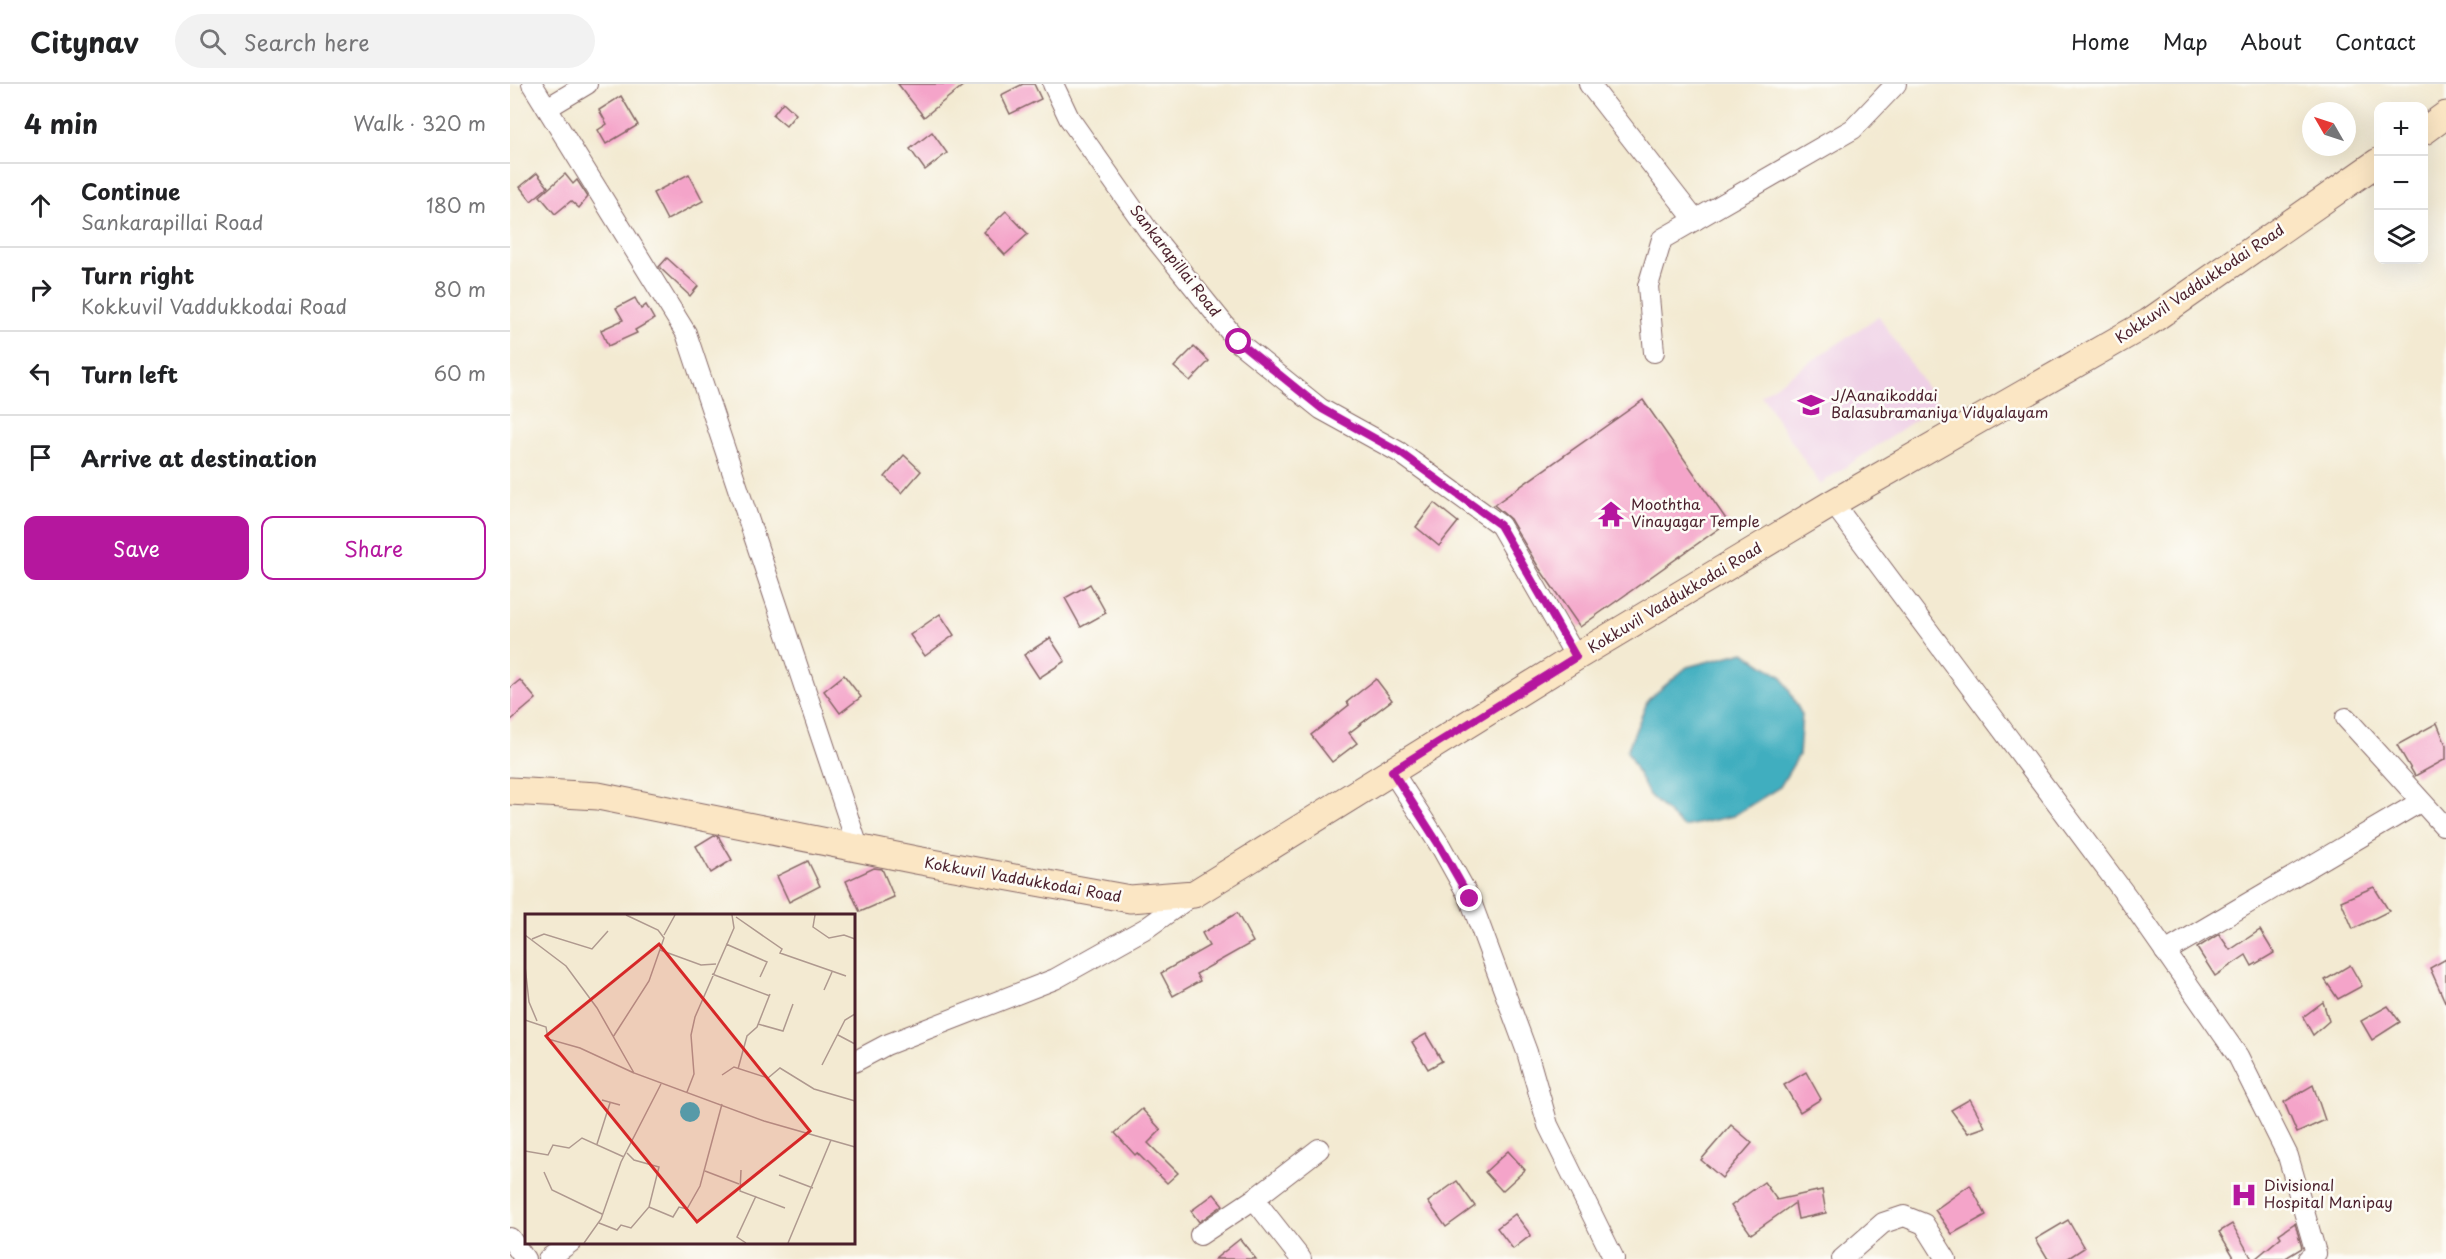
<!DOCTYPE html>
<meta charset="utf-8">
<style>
:root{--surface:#fff;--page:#f2f2f2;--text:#202124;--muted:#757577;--line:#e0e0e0;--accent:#b5179e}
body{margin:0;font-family:"Playpen Sans",sans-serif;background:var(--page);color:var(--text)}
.controls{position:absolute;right:18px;top:18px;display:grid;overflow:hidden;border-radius:12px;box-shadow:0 6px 24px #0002}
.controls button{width:54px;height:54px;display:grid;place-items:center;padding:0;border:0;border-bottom:2px solid var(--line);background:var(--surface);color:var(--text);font:30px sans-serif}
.compass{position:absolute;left:1792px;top:18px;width:54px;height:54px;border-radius:50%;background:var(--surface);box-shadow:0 6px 24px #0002;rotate:309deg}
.stop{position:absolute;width:18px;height:18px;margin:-14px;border:4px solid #b5179e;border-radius:50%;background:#fff}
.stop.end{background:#b5179e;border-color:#fff;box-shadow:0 2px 6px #0008}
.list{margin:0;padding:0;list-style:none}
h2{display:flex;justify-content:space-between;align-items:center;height:78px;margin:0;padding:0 24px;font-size:26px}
h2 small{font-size:20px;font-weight:400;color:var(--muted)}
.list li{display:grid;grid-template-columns:39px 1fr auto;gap:18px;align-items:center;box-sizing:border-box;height:84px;padding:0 24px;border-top:2px solid var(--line)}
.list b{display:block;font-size:22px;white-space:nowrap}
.list p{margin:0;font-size:20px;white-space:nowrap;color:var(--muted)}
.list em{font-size:20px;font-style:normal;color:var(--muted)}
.actions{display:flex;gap:12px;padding:18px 24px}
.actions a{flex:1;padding:14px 0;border:2px solid var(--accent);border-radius:12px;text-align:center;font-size:21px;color:var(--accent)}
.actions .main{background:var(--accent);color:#fff}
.icon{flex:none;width:33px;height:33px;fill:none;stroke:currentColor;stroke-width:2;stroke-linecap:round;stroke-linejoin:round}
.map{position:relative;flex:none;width:1936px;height:1175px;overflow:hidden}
header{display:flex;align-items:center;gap:36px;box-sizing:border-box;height:84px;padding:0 30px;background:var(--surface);border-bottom:2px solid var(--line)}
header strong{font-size:28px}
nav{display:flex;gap:33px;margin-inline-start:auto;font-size:21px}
.search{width:420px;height:54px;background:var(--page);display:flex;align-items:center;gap:15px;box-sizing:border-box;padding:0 21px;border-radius:33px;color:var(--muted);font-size:22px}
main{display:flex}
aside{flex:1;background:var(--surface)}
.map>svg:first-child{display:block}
.built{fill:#efd0e6}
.water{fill:#41aebf;stroke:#466675;stroke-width:1.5}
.building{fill:#f4a4c9}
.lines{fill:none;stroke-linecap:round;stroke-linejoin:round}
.minor-casing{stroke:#856665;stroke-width:22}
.secondary-casing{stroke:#856665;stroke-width:29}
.minor{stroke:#fff;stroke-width:20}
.secondary{stroke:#fbe6c4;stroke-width:27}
.route{stroke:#b5179e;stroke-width:8}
.labels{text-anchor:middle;stroke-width:5;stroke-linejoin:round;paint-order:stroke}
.street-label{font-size:15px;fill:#4a1f2b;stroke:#fdfcf7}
.poi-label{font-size:15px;fill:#4a1f2b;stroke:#fdfcf7;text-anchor:start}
.inset-road{fill:none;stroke:#af998f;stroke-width:1.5}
.view{fill:#d62828;fill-opacity:0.15;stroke:#d62828;stroke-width:3}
.inset-edge{fill:none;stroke:#4a1f2b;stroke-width:3}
</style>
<header>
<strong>Citynav</strong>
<div class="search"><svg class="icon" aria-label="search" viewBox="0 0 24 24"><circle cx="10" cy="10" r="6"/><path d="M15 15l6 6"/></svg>Search here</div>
<nav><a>Home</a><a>Map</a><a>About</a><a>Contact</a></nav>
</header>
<main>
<aside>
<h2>4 min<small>Walk · 320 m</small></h2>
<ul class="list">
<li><svg class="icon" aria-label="ahead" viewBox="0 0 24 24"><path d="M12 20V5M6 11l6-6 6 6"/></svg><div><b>Continue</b><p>Sankarapillai Road</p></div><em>180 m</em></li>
<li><svg class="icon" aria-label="right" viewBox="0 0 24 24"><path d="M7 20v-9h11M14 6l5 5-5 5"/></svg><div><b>Turn right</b><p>Kokkuvil Vaddukkodai Road</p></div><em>80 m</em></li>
<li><svg class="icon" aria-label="left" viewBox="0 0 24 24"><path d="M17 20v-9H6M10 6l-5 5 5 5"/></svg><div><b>Turn left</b></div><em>60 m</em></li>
<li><svg class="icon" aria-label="arrive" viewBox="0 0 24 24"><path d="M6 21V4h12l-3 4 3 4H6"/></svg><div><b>Arrive at destination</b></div></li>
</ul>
<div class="actions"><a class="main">Save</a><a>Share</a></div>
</aside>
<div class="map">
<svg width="1936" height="1175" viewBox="0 0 1936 1175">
<rect width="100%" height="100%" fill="#fdfcf7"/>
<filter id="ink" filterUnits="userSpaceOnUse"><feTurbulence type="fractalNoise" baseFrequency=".0167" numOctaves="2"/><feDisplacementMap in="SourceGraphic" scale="12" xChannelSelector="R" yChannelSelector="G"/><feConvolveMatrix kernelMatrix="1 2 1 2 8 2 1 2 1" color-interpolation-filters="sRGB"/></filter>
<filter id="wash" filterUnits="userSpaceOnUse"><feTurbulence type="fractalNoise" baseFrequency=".008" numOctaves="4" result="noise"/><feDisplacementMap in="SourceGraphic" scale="24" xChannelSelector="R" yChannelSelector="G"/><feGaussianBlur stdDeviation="1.35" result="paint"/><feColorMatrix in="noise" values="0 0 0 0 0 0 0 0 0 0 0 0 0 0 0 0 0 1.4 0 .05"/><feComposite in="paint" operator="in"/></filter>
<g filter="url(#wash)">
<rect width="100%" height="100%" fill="#f3ead2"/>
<!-- built -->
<polygon class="built" points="1369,232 1428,321 1310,400 1251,311"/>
<!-- water -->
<polygon class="water" points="1234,568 1272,593 1292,631 1289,671 1270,703 1223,732 1173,743 1139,711 1117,667 1138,616 1177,583"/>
<g id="blocks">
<!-- building -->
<g class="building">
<polygon points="388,0 455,0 414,33"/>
<polygon points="513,0 524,0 531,15 500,30 491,11"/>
<polygon points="111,12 128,41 96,60 88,46 97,40 89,26"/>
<polygon points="273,18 286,30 276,42 263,31"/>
<polygon points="422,48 437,69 415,86 400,65"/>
<polygon points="27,89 38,103 21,117 10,103"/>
<polygon points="55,90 63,100 67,96 78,113 69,124 61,117 45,130 30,112"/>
<polygon points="179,90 193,117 157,136 143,109"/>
<polygon points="496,127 518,150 495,171 474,148"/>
<polygon points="157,174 188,202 180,212 149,183"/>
<polygon points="125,214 131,225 136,221 144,235 125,246 127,249 98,262 91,246 113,236 106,224"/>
<polygon points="684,263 699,277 680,297 664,283"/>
<polygon points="1133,316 1218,438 1070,543 1029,484 1000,435 984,421"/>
<polygon points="394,371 411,387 392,409 375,393"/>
<polygon points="924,419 948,438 929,462 906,443"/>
<polygon points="580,500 596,529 571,543 555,514"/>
<polygon points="430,530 444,551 415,572 400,551"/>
<polygon points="540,554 555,577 529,594 514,571"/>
<polygon points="334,591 351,613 330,629 314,607"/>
<polygon points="866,595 882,616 839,649 847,659 822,678 801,651 839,621 837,618"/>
<polygon points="10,596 26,615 0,637 0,604"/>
<polygon points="1927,639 1936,661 1936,675 1905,692 1887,661"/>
<polygon points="204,751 208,752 222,776 201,789 186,762"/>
<polygon points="298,777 310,802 279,818 267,792"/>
<polygon points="364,784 372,785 384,813 350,828 336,797"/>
<polygon points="1864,803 1879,827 1843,845 1831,817"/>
<polygon points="727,829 743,858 686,890 690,897 663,912 651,889 699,862 692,849"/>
<polygon points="1750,846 1764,869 1742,882 1736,871 1705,892 1687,864 1709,850 1720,866"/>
<polygon points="1936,875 1936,920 1920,884"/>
<polygon points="1840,881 1852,902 1828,915 1815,896"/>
<polygon points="1813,918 1819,937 1803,951 1793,933"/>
<polygon points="1878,922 1890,938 1862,956 1851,937"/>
<polygon points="916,950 932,977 918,985 902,958"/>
<polygon points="1296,988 1311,1015 1290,1028 1274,1001"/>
<polygon points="1803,1001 1815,1036 1787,1049 1774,1018"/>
<polygon points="1460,1015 1475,1043 1458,1049 1441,1026"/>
<polygon points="632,1025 651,1046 638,1059 668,1089 657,1099 627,1069 625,1071 605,1049"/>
<polygon points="1221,1041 1242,1059 1212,1094 1191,1076"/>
<polygon points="998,1067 1015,1086 992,1107 975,1088"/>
<polygon points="947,1097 965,1122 936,1143 918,1118"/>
<polygon points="1254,1098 1267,1116 1312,1106 1316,1129 1288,1135 1285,1119 1241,1150 1221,1122"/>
<polygon points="1460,1101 1476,1131 1442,1150 1425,1126"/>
<polygon points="704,1110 713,1121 689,1138 681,1127"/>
<polygon points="1005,1130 1021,1151 1003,1165 987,1144"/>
<polygon points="1558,1136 1574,1164 1557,1175 1538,1175 1526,1155"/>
<polygon points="1785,1139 1792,1164 1774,1175 1745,1175 1771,1153 1769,1150"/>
<polygon points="1722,1140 1742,1175 1725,1175 1709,1148"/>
<polygon points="730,1155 746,1175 705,1175"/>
</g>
</g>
</g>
<g filter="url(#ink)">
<use href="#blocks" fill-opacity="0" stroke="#856665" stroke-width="1.5"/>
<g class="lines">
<!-- minor casing -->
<g class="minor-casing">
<g id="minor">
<polyline points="22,0 176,249 348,763"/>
<polyline points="543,0 559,34 638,146 729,259 811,325 889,368 990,441 1066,573"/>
<polyline points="1079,0 1185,136"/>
<polyline points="37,24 77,0"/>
<polyline points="1144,268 1138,202 1152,155 1343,45 1386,0"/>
<polyline points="1323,419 1618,814 1728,972 1778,1072 1806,1169 1798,1175"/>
<polyline points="1836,634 1933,741 1936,741"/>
<polyline points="882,687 931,763 960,815 1017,968 1038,1041 1104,1175"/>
<polyline points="1655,868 1910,718"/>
<polyline points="344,978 376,961 545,895 638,843 684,810"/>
<polyline points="744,1115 791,1175"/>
<polyline points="690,1151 744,1115 809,1065"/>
<polyline points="0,1154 15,1175"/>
<polyline points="38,1175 61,1158"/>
<polyline points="1332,1175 1373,1139 1394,1132 1414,1140 1436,1175"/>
</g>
</g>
<!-- secondary casing -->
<g class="secondary-casing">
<g id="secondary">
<polyline points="1914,47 1936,31"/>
<polyline points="0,707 88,712 406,776 620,815 684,810 1066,573 1323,419 1639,238 1868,78"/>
</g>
</g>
<!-- minor -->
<use href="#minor" class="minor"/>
<!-- secondary -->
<use href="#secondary" class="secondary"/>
</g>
</g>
<g class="lines" filter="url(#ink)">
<!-- route -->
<polyline class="route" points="729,258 812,325 889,368 990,441 1066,573 882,687 931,764 960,815"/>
</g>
<!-- icons -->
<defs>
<g id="school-bare" transform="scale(2.07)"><path d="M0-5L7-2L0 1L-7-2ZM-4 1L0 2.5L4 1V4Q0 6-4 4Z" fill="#b5179e" stroke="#fdfcf7" stroke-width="2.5" paint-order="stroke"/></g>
<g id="temple-bare" transform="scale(2.07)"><path d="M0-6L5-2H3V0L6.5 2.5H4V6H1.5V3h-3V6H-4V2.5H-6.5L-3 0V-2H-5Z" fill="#b5179e" stroke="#fdfcf7" stroke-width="2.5" paint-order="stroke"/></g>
<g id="hospital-bare" transform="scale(2.07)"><path d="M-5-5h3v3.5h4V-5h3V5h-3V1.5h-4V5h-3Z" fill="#b5179e" stroke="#fdfcf7" stroke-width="2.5" paint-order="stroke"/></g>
</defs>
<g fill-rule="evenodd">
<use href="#school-bare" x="1301" y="321"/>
<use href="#temple-bare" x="1101" y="430"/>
<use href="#hospital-bare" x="1734" y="1111"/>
</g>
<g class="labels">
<!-- street labels -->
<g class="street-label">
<text transform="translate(665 177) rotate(52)" y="5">Sankarapillai Road</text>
<text transform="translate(1690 200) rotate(-34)" y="5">Kokkuvil Vaddukkodai Road</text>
<text transform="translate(1165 514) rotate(-31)" y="5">Kokkuvil Vaddukkodai Road</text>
<text transform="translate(513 796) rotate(10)" y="5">Kokkuvil Vaddukkodai Road</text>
</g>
<!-- poi labels -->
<g class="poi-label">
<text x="1321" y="317">J/Aanaikoddai<tspan x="1321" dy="17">Balasubramaniya Vidyalayam</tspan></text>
<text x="1121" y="426">Mooththa<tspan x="1121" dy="17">Vinayagar Temple</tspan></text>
<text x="1754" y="1107">Divisional<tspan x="1754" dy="17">Hospital Manipay</tspan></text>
</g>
</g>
<!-- overview -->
<g transform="translate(15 830)">
<rect width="330" height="330" fill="#f3ead2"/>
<path d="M155 198a10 10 0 1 1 20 0a10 10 0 1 1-20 0Z" fill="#41aebf"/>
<path class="inset-road" d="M290 1 288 13 304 24 319 21 330 25M211 3 257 35 255 39 321 62M0 21 41 52 72 94 109 159 239 207 330 233M139 21 150 1M7 25 19 20 67 35 83 17M201 30 242 48 235 63M135 36 176 51 191 50M0 52 4 88 12 107M187 60 245 82M299 76 307 58M0 106 21 113 23 125 55 134 109 159M233 110 258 117 268 90M313 121 330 130M88 123 124 67 139 24 133 16 101 1M297 151 320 106 330 100M213 155 222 122 232 113 245 80M197 161 209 153 243 164 255 154 289 175 330 187M162 178 169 160 166 121 170 103 209 14 207 1M77 186 95 191M72 230 85 189M0 237 23 241 28 231 44 234 57 224 99 243M216 256 215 277 260 294M180 257 214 270M19 258 27 276 77 300M254 261 288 274M124 293 148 303 154 293 162 295 175 272 197 190M74 309 92 316 96 311 106 314 124 293 134 253 109 246 102 239M59 329 76 305 96 248 136 170M221 329 212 323 231 282M263 329 306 226"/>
<path class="view" d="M134 30 285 217 172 308 21 122Z"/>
<rect width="330" height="330" class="inset-edge"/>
</g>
</svg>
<div class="controls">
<button>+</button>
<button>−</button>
<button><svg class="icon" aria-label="layers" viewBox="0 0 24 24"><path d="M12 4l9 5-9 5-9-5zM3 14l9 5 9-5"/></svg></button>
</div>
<svg class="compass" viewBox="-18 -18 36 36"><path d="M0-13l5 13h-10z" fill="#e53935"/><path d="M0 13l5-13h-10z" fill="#757577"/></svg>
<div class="stop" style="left:729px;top:258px"></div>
<div class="stop end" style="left:960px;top:815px"></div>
</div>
</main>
